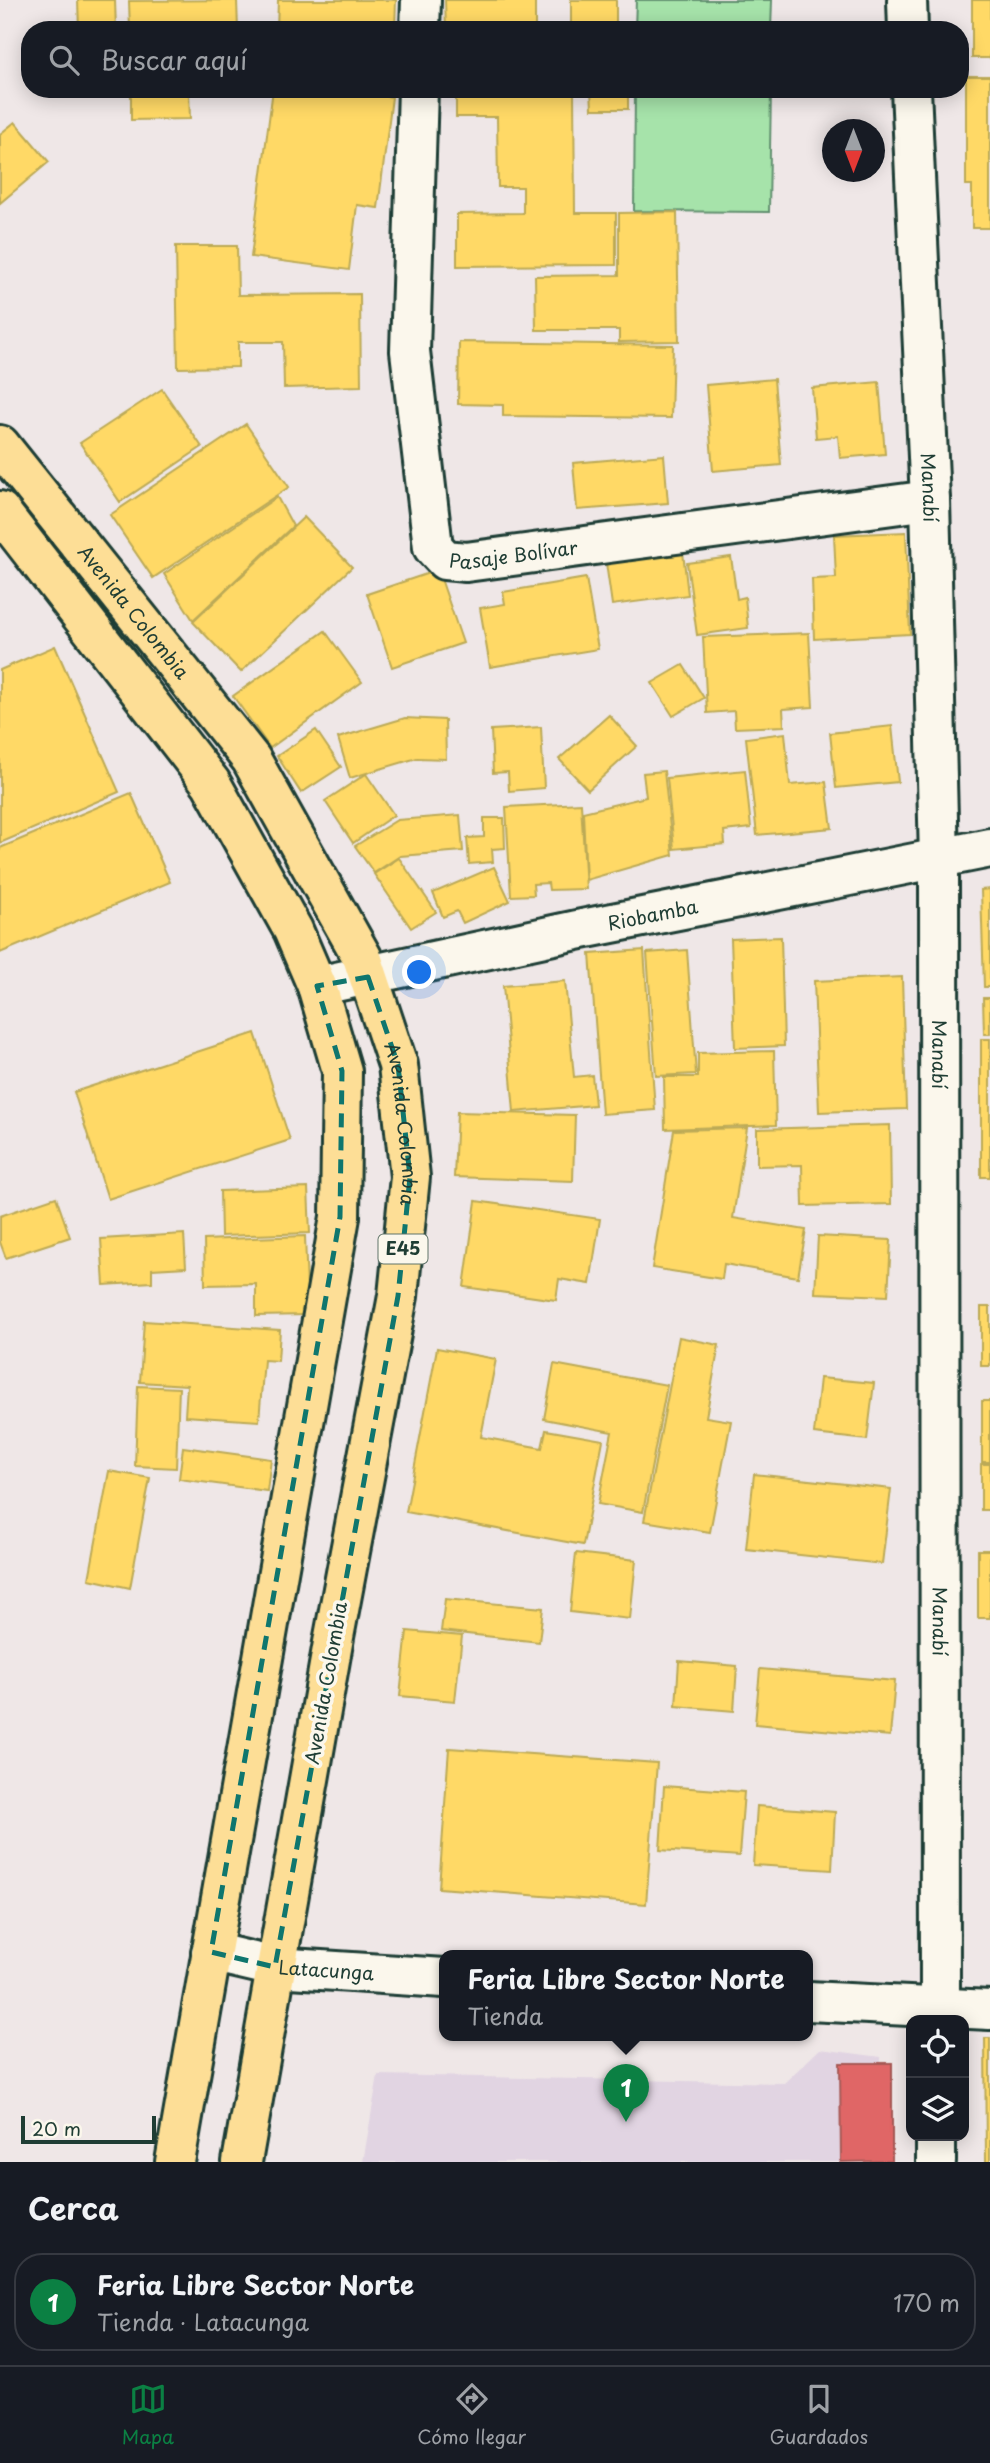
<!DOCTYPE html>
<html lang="es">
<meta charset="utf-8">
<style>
:root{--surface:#171b24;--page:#242831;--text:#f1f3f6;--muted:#9ea1a6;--line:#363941;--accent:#0b8043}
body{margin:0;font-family:"Playpen Sans",sans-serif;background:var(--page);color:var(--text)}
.controls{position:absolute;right:21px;bottom:21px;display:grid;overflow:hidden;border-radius:14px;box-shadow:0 4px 18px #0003}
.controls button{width:63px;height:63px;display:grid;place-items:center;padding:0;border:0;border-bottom:2px solid var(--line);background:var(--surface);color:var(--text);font:35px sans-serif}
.compass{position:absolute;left:822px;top:119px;width:63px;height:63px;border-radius:50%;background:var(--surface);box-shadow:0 4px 18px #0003;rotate:180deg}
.scale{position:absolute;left:21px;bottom:18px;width:135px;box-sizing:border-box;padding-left:7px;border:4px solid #1f3d34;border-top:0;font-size:19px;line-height:24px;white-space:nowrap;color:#1f3d34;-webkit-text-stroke:5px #fbf7ec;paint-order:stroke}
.you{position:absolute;left:420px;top:973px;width:24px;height:24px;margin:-18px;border:5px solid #fff;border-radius:50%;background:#1a73e8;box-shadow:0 0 0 10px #1a73e833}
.badge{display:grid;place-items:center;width:46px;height:46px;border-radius:50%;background:var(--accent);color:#fff;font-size:23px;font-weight:700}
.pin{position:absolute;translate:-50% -58px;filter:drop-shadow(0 2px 4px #0008)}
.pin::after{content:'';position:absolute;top:37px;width:24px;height:21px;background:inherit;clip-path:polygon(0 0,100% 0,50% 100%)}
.popup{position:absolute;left:439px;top:1950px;width:374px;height:91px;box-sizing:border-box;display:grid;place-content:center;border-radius:14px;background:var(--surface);filter:drop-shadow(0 2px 5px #0005);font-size:23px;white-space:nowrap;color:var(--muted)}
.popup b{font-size:26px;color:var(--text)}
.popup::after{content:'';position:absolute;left:50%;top:100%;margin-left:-14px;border:14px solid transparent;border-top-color:var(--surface)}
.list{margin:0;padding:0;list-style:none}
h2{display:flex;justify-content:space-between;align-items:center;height:91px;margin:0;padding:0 28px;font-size:30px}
h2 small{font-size:23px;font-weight:400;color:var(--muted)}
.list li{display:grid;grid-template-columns:46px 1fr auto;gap:21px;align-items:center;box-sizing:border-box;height:98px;margin:0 14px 14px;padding:0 14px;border:2px solid var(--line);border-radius:28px}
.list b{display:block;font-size:26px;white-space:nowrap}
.list p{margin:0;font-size:23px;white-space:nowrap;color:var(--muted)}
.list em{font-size:23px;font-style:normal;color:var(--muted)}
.icon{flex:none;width:38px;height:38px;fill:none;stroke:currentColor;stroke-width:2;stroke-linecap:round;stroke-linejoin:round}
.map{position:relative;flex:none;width:990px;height:2162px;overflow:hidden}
.search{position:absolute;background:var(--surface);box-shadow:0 4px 18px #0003;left:21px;right:21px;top:21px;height:77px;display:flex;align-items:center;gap:18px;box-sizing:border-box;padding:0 24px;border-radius:28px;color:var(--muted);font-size:26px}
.sheet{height:203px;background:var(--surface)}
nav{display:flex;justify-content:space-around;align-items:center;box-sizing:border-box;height:98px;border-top:2px solid var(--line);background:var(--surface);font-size:19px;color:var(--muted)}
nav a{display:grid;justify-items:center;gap:4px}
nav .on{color:var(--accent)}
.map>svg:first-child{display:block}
.built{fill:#e1d4e2}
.green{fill:#a6e3aa;stroke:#62906f;stroke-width:2}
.homes{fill:#ffd966;stroke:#bcaa57;stroke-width:2}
.shops{fill:#e06666;stroke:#a65a57;stroke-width:2}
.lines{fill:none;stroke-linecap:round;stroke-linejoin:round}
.minor-casing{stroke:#1f3d34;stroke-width:44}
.major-casing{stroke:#1f3d34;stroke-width:44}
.minor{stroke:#fbf7ec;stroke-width:38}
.major{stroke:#fdde96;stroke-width:38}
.marked{fill:none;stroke:#0f766e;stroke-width:5;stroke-dasharray:14 9;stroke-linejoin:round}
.labels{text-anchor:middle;stroke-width:7;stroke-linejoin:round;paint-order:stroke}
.shield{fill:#fbf7ec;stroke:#61756b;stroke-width:2}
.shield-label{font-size:18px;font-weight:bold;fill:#1f3d34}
.street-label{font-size:19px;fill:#1f3d34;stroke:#fbf7ec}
</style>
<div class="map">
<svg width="990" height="2162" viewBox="0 0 990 2162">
<rect width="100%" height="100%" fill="#efe7e7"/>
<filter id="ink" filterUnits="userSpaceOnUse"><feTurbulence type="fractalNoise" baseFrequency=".0143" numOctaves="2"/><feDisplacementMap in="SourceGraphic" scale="14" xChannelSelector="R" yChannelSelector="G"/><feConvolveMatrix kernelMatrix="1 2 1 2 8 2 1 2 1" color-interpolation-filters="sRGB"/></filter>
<g filter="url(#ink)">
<!-- built -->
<polygon class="built" points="820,2049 881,2057 882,2162 363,2162 378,2075 784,2083"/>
<!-- green -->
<g class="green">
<polygon points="636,0 772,0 771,30 635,30"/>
<polygon points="635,89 771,89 769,212 634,211"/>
</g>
<!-- homes -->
<g class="homes">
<polygon points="78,0 115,0 116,30 79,30"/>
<polygon points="237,0 238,30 130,30 129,1"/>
<polygon points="278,0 396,0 395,30 277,30"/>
<polygon points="445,0 535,0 535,30 446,30"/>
<rect x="571" y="0" width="45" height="30"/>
<rect x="972" y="0" width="18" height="58"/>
<polygon points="966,76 990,76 990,228 972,228 972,185 966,185"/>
<polygon points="131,89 237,89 189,91 190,119 131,120"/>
<polygon points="273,89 333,89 392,97 378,208 357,205 349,270 251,257"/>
<polygon points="456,89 574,89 575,213 616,213 616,265 457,266 457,214 523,213 523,187 498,187 497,117 456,117"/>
<polygon points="591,89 628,89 628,109 592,109"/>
<polygon points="15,122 49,162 0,203 0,134"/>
<polygon points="677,212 679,341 619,342 619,330 536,330 535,276 619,275 619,213"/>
<polygon points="176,246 237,246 238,295 360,294 361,386 284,388 283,342 238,342 238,367 178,368"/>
<polygon points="459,342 673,345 671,418 503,416 503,405 458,404"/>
<polygon points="774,379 781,465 713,471 706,385"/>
<polygon points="879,382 885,454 840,458 838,436 816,438 812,388"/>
<polygon points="162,389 202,447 120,502 80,443"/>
<polygon points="246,424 289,487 153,578 110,515"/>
<polygon points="664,455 668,503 577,510 573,463"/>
<polygon points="277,497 293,526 193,620 164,574"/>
<polygon points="304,517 352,567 241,672 193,622"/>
<polygon points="906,532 910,634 814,639 812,579 836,578 834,535"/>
<polygon points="683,552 688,595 612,605 606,563"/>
<polygon points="731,557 737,599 745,597 748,628 697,635 687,563"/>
<polygon points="438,570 463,643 392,667 367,594"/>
<polygon points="586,578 598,649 490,667 480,608 505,604 503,592"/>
<polygon points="325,631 362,682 270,748 233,696"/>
<polygon points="809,633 813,707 783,709 784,726 735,728 734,711 707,713 703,637"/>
<polygon points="55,646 119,792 0,843 0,670"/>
<polygon points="683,665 704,698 673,716 652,683"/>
<polygon points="609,715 637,746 588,790 559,759"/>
<polygon points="405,718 445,720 446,759 417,758 350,778 338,738"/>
<polygon points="892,726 898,782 836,788 830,733"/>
<polygon points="541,727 544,788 509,791 508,772 493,773 491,730"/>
<polygon points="316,730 341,767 301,793 277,756"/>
<polygon points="785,733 790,785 826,782 832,828 757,835 746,738"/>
<polygon points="745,770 751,828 724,831 725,844 674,849 667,778"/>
<polygon points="664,771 673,855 586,880 583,812 646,797 643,773"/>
<polygon points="366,774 394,815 353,843 325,801"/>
<polygon points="131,793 170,882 0,953 0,848"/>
<polygon points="581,803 586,889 549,890 548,883 533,884 534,895 511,896 506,807"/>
<polygon points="460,815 463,851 400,856 374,873 355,846 397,820"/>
<polygon points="484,818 504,818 505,848 492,849 493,862 469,864 467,838 484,837"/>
<polygon points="399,858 436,912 411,928 374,874"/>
<polygon points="494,867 510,901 463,923 457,911 443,917 433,893"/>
<polygon points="990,889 990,987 984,987 981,890"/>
<polygon points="781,937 784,1046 735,1048 731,939"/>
<polygon points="644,950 655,1110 602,1114 590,954"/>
<polygon points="687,950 696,1074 656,1076 647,953"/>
<polygon points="902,977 906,1109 819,1112 814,981"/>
<polygon points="565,981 574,1077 592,1075 595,1105 514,1112 503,986"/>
<polygon points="983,998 990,998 990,1034 984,1034"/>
<polygon points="255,1033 290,1140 108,1199 74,1092"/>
<rect x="981" y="1039" width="9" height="138"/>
<polygon points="774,1051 776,1125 665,1129 664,1077 698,1077 698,1053"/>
<polygon points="457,1112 575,1115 573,1181 454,1177"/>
<polygon points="890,1125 891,1204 803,1206 802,1165 757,1166 757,1129"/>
<polygon points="747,1128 733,1218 806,1230 798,1277 724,1264 722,1279 652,1268 674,1130"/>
<polygon points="308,1188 310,1233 221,1236 220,1191"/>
<polygon points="56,1197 70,1237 6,1258 0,1242 0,1216"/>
<polygon points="476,1201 600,1219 590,1284 559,1279 556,1300 464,1287"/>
<polygon points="184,1234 186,1267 152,1269 152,1282 104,1285 101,1239"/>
<polygon points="305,1236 308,1315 256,1316 256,1284 205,1285 204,1240"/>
<polygon points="818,1236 891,1240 888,1296 815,1293"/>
<rect x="981" y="1307" width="9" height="59"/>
<polygon points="144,1321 280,1330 278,1361 264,1360 259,1421 185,1416 187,1385 140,1382"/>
<polygon points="679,1337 719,1345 706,1417 731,1421 710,1532 644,1521"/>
<polygon points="437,1348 496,1359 481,1437 542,1448 546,1430 603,1440 583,1545 406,1512"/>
<polygon points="554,1364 667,1385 643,1512 598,1504 612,1432 544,1419"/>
<polygon points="820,1378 874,1383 867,1440 814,1434"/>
<polygon points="138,1386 179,1388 176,1468 135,1466"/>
<rect x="982" y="1401" width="8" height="61"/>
<polygon points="183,1447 271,1459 267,1491 179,1479"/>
<rect x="981" y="1464" width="9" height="46"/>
<polygon points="109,1471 150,1478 130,1588 89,1579"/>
<polygon points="754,1474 891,1489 882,1564 746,1549"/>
<rect x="978" y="1550" width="12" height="68"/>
<polygon points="576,1553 636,1560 630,1619 570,1612"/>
<polygon points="445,1599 543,1608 539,1642 441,1631"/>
<polygon points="407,1631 462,1636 455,1701 400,1696"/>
<polygon points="679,1661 737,1666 734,1711 676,1706"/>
<polygon points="760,1669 895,1681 890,1736 755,1724"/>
<polygon points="449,1748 657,1763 646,1904 439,1888"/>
<polygon points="664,1786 744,1792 739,1856 660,1850"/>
<polygon points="757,1806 835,1812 832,1870 753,1865"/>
<polygon points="985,2038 990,2038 990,2162 986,2162"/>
</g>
<!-- shops -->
<polygon class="shops" points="840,2063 892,2063 892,2161 841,2162"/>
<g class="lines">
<!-- minor casing -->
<g class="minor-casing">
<g id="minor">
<polyline points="907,0 908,30"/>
<polyline points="420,30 421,0"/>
<path id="s1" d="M418 89 410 351 433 547 445 560 466 562 930 500"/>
<path id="s2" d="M911 89 930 500 939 859 940 2020"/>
<path id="s3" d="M317 986 577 930 990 848"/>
<path id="s4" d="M211 1952 275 1967 444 1978"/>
<polyline points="808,2001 990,2010"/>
<polyline points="936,2162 936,2136"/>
</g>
</g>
<!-- major casing -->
<g class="major-casing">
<g id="major">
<path id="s5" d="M0 445 251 759 362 957 398 1065 410 1177 398 1296 334 1637 242 2162"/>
<polyline points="0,511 211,783 293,930 317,986 342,1071 340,1217 175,2162"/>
</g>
</g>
<!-- minor -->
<use href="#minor" class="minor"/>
<!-- major -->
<use href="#major" class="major"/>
</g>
</g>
<!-- marked area -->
<path class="marked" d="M368 977 398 1065 410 1177 398 1296 275 1967 211 1952 340 1217 342 1071 317 986Z"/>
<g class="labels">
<!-- shield labels -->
<rect class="shield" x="378.5" y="1234.5" width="49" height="29" rx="5"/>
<g class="shield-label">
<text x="403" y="1255">E45</text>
</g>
<!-- street labels -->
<g class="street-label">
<text dy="7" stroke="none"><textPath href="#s2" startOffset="399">Manabí</textPath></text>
<text dy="7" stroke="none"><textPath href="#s1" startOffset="546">Pasaje Bolívar</textPath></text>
<text dy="7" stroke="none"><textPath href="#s5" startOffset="214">Avenida Colombia</textPath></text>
<text dy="7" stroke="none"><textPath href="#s3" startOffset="343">Riobamba</textPath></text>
<text dy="7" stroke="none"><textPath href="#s2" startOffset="966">Manabí</textPath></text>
<text dy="7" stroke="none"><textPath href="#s5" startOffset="802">Avenida Colombia</textPath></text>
<text dy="7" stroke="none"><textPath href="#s2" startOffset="1533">Manabí</textPath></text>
<text transform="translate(326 1683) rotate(-80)" y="7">Avenida Colombia</text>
<text dy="7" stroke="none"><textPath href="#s4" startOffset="117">Latacunga</textPath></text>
</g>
</g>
</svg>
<div class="controls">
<button><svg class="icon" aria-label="locate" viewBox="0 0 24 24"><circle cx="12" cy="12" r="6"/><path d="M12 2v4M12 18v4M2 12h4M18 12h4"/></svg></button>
<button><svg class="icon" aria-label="layers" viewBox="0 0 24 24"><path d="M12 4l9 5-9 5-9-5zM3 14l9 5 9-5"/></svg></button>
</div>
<svg class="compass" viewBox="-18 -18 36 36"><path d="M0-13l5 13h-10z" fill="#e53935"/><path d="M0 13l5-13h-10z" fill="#9ea1a6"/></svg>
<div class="scale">20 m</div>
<div class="you"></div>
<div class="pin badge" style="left:626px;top:2122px">1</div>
<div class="popup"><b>Feria Libre Sector Norte</b>Tienda</div>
<div class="search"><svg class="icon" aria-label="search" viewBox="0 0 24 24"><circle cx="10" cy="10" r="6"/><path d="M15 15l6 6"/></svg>Buscar aquí</div>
</div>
<section class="sheet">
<h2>Cerca<small></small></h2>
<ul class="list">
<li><span class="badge">1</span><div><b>Feria Libre Sector Norte</b><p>Tienda · Latacunga</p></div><em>170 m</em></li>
</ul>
</section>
<nav>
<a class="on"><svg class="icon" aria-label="map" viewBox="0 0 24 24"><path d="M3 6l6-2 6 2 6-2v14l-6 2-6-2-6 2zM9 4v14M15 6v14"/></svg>Mapa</a>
<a><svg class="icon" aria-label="directions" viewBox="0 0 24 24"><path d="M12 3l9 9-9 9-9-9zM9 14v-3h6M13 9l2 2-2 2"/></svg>Cómo llegar</a>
<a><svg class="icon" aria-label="saved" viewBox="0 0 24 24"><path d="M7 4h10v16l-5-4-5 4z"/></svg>Guardados</a>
</nav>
